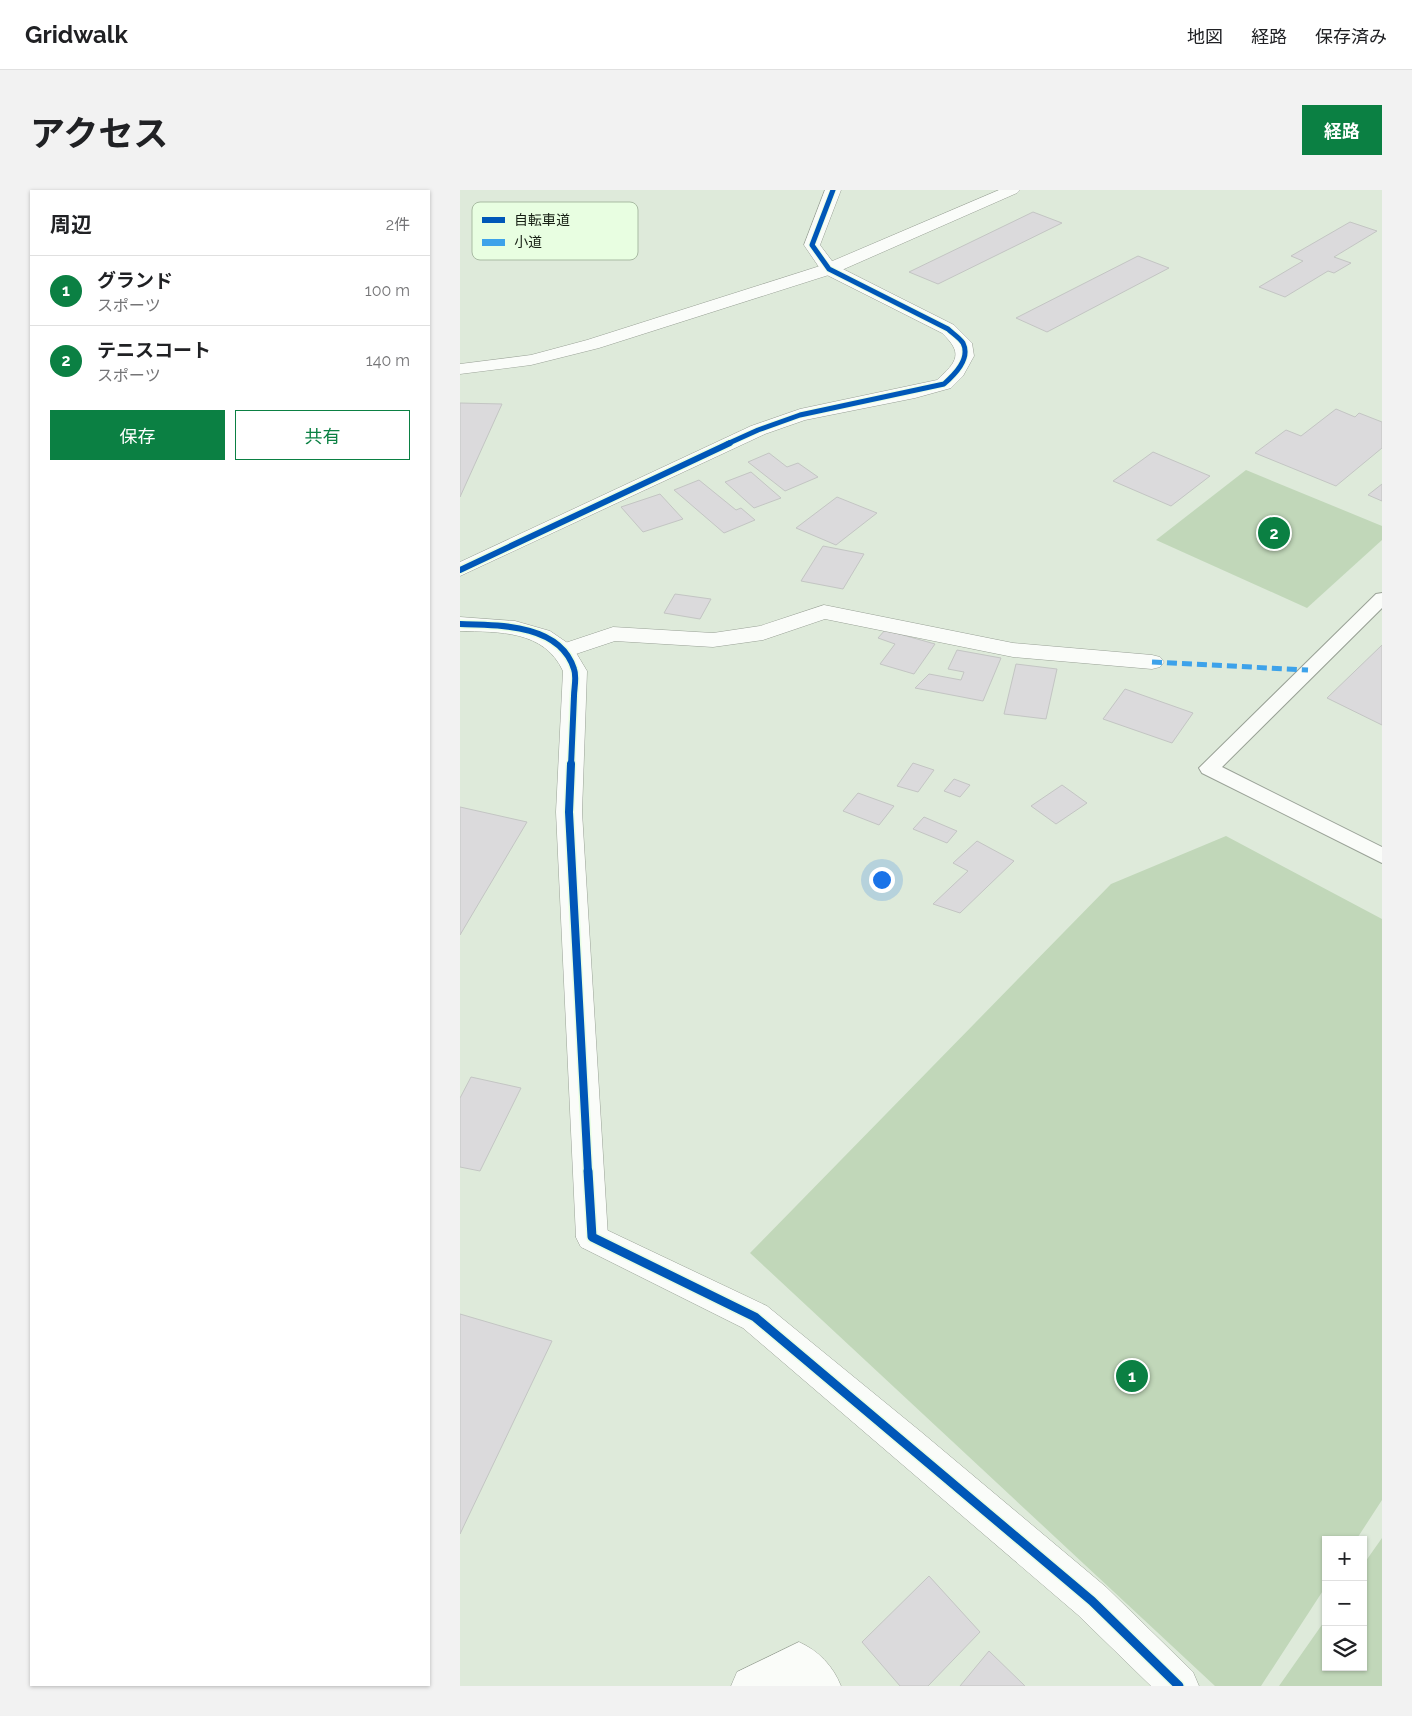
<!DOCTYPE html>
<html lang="ja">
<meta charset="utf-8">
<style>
:root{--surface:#fff;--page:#f2f2f2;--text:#202124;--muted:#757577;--line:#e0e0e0;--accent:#0b8043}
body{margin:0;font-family:Raleway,"Noto Sans JP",sans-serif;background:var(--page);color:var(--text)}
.controls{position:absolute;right:15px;bottom:15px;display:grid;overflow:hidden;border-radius:0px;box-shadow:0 1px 4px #0004}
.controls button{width:45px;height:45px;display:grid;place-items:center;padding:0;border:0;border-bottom:1px solid var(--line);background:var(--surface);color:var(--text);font:25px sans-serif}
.you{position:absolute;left:421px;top:689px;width:18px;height:18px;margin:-12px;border:4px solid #fff;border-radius:50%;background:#1a73e8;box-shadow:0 0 0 8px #1a73e833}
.badge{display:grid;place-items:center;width:32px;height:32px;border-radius:50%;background:var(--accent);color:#fff;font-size:16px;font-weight:700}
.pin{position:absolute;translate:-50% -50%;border:2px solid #fff;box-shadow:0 1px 5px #0006}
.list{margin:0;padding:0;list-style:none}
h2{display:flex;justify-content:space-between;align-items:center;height:65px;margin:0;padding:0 20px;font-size:21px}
h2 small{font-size:16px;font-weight:400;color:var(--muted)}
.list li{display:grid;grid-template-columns:32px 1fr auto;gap:15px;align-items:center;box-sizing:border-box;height:70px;padding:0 20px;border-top:1px solid var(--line)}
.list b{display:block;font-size:19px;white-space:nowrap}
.list p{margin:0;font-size:16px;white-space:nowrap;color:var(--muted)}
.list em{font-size:16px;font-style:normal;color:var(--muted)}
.actions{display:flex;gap:10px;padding:15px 20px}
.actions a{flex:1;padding:11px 0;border:1px solid var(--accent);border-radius:0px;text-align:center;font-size:18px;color:var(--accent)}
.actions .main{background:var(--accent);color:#fff}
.icon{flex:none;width:28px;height:28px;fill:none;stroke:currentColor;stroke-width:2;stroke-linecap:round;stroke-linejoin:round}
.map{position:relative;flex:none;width:922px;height:1496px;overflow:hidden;border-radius:0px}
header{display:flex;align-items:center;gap:30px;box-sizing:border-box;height:70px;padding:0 25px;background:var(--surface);border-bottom:1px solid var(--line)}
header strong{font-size:24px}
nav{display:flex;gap:28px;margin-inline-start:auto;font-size:18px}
.intro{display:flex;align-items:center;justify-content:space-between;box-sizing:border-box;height:120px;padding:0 30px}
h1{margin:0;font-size:35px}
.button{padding:12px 22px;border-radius:0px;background:var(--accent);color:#fff;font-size:18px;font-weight:700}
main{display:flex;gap:30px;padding:0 30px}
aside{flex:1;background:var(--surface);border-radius:0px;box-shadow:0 1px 4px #0004}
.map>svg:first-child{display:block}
.green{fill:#c1d7b9}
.building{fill:#dbdadc;stroke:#c3c5c3}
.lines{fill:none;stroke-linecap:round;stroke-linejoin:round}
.service-casing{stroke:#99a196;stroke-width:2}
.minor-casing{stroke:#99a196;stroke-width:1}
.tertiary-casing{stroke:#99a196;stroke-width:1}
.service{fill:#fafcf9;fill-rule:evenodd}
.minor{fill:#fafcf9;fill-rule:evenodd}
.tertiary{fill:#fafcf9;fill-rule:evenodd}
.quiet{stroke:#3da2ea;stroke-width:5;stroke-dasharray:10 5;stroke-linecap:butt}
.cycleway-far3-casing{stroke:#e8fee1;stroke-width:7}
.cycleway-far2-casing{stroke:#e8fee1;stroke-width:9}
.cycleway-far1-casing{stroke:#e8fee1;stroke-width:11}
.cycleway-casing{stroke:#e8fee1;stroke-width:12}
.cycleway-far3{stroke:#0057b8;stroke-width:5}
.cycleway-far2{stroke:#0057b8;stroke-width:6}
.cycleway-far1{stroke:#0057b8;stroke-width:8}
.cycleway{stroke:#0057b8;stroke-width:9}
.key{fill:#e8fee1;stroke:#a9bba3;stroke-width:1}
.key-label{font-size:14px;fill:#161e13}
</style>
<header>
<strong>Gridwalk</strong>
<nav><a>地図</a><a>経路</a><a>保存済み</a></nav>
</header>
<div class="intro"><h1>アクセス</h1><a class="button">経路</a></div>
<main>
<aside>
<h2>周辺<small>2件</small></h2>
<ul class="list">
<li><span class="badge">1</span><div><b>グランド</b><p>スポーツ</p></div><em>100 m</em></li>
<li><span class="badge">2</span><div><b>テニスコート</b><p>スポーツ</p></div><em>140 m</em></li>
</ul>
<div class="actions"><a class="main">保存</a><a>共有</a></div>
</aside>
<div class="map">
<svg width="922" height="1496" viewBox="0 0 922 1496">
<rect width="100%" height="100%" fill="#deeada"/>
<!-- green -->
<g class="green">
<polygon points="786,280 922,336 922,350 847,418 696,350"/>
<polygon points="766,646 922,729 922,1310 896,1350 866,1350 866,1396 801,1496 755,1496 290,1063 651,694"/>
<polygon points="922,1348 922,1496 819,1496 866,1429 866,1477 903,1477 903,1375"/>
</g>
<!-- building -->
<g class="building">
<polygon points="573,22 602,33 478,94 449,82"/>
<polygon points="890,32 917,41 874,67 891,73 874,83 868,81 825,107 799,97 843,71 831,66"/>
<polygon points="678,66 709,78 587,142 556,128"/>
<polygon points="0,213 42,214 0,307"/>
<polygon points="876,219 895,227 899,223 922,232 922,258 876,296 795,263 826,240 841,246"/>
<polygon points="693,262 750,286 711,316 653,291"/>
<polygon points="309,263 327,277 338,273 358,287 325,301 288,272"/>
<polygon points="291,282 321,308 294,318 265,292"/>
<polygon points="239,290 276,320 281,318 295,330 264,343 214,300"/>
<polygon points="922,294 922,311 908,305"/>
<polygon points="200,304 223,329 183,342 161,317"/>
<polygon points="377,307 417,323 376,355 336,338"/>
<polygon points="363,356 404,364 383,399 341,391"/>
<polygon points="215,404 251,409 240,429 204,423"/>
<polygon points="425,440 475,454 454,484 420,474 435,454 418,448"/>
<polygon points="922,455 922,535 867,508"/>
<polygon points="497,460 541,468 523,511 455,498 469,484 501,490 504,482 488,479"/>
<polygon points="556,474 597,479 586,529 544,524"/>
<polygon points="665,499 733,523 712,553 643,529"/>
<polygon points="453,573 474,580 458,602 437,596"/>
<polygon points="494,589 510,595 500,607 484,601"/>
<polygon points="602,595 627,613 596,634 571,616"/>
<polygon points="398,603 434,616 419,635 383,621"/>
<polygon points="0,617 67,632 0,745"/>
<polygon points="464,627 497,641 487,653 453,639"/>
<polygon points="517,651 554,671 500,723 473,714 508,681 493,673"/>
<polygon points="11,887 61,898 20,981 0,977 0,908"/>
<polygon points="0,1124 92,1151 0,1344"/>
<polygon points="469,1386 520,1442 468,1496 440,1496 402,1452"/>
<polygon points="529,1461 565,1496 500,1496"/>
</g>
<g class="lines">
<!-- service casing -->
<g class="service-casing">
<polygon id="service" points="922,403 922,418 762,577 922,657 922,673 742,583 739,578 916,404"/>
</g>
<!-- minor casing -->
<g class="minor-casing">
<g id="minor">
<path d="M365 0H381L360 55 375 75 494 135 512 153 514 166 503 186 491 198 455 208 345 230 305 244 0 386V372L291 236 340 219 477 190C498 171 503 163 482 143L363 83 346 58 344 55Z"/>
<polygon points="364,415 553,453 692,465 700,467 704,472 700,477 692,479 553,467 365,429 303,450 253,457 155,451 104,468 96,466 93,461 96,456 153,437 253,443 300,436"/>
<polygon points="132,1033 307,1116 460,1241 646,1397 733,1482 739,1496 691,1496 618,1425 283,1138 121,1057 116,1047 121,1037"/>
<path d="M339 1452C359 1461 373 1476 381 1496H271L277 1482Z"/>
</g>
</g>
<!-- tertiary casing -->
<g class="tertiary-casing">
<g id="tertiary">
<polygon points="539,0 560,0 557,3 375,83 139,158 71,175 0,184 0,174 71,165 127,150 363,75"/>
<path d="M0 427 55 431 90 441 112 456 127 481 122 622 148 1047 143 1057 132 1061 121 1057 116 1047 96 622 103 481C84 440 39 442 0 441Z"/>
</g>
</g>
<!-- service -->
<use href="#service" class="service"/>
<!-- minor -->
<use href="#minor" class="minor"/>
<!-- tertiary -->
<use href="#tertiary" class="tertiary"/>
<!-- quiet -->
<polyline class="quiet" points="692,472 848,480"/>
<!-- cycleway-far3 casing -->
<g class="cycleway-far3-casing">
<path id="cycleway-far3" d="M267 254 298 240 340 225 484 194C494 185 511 169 503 153 500 148 492 143 488 139L369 79 352 55 373 0"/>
</g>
<!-- cycleway-far2 casing -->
<g class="cycleway-far2-casing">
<g id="cycleway-far2">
<polyline points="0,380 270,253"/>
<path d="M0 434C39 435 100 434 114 479 117 487 114 498 114 506 113 529 112 552 111 576"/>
</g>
</g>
<!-- cycleway-far1 casing -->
<g class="cycleway-far1-casing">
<polyline id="cycleway-far1" points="111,574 109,622 128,982"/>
</g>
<!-- cycleway casing -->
<g class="cycleway-casing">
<polyline id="cycleway" points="128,981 132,1047 295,1127 632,1411 719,1496"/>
</g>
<!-- cycleway-far3 -->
<use href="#cycleway-far3" class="cycleway-far3"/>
<!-- cycleway-far2 -->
<use href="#cycleway-far2" class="cycleway-far2"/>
<!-- cycleway-far1 -->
<use href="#cycleway-far1" class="cycleway-far1"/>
<!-- cycleway -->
<use href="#cycleway" class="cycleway"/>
</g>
<!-- legend -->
<rect x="12" y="12" width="166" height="58" rx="8" class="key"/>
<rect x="22" y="27" width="23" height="6" fill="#0057b8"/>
<rect x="22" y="49" width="23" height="7" fill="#3da2ea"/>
<g class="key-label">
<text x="54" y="35">自転車道</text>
<text x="54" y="57">小道</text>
</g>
</svg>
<div class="controls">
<button>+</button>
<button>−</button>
<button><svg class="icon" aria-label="layers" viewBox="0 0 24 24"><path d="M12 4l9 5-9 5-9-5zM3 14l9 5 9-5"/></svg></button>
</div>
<div class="you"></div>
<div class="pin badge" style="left:672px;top:1186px">1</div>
<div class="pin badge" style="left:814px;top:343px">2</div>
</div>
</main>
